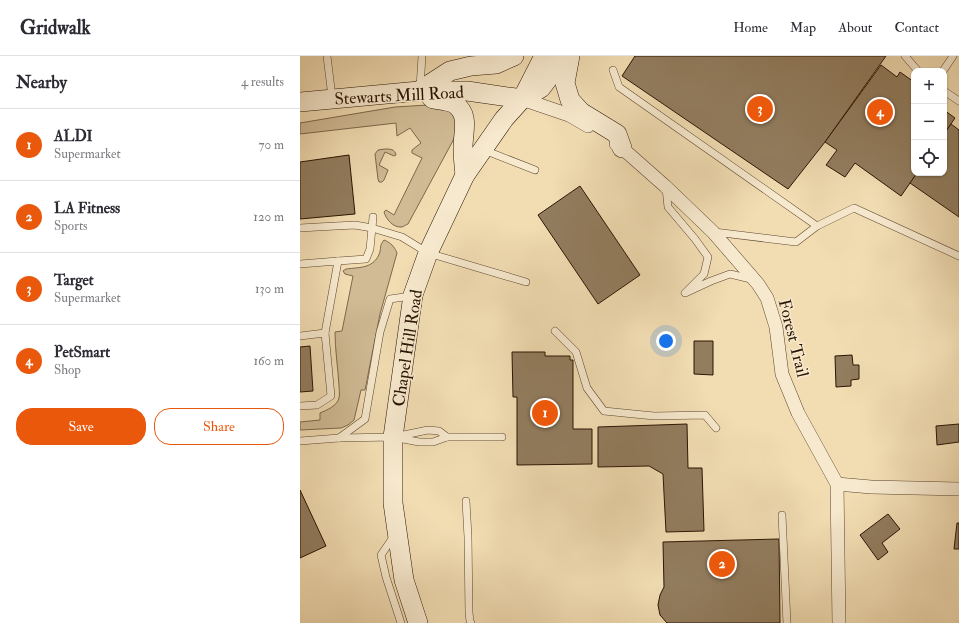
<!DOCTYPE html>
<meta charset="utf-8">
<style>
:root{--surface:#fff;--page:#f7f7f7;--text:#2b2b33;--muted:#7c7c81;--line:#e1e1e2;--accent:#ea580c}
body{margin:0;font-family:"IM FELL Double Pica",serif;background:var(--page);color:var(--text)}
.controls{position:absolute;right:12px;top:12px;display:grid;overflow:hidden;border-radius:8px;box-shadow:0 1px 3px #0004}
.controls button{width:36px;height:36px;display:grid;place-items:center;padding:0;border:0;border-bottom:1px solid var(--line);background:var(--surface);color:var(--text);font:20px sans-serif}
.you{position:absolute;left:366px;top:285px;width:14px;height:14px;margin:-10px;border:3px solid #fff;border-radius:50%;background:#1a73e8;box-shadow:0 0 0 6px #1a73e833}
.badge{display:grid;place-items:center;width:26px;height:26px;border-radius:50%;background:var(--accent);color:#fff;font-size:13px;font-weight:700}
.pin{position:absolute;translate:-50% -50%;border:2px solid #fff;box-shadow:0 1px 4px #0006}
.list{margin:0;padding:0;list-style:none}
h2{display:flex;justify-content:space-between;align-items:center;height:52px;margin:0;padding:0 16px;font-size:17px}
h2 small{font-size:13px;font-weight:400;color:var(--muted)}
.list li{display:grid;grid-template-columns:26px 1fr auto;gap:12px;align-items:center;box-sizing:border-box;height:72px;padding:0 16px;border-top:1px solid var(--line)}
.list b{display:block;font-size:15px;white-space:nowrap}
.list p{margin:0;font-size:13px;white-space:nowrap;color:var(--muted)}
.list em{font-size:13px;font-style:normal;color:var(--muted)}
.actions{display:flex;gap:8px;padding:12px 16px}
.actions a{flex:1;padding:9px 0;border:1px solid var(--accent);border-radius:16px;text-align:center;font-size:14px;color:var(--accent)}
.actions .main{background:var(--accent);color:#fff}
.icon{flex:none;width:22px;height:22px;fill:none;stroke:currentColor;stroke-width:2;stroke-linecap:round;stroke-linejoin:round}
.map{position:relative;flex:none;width:659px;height:567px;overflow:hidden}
header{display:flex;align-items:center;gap:24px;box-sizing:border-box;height:56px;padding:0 20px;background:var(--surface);border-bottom:1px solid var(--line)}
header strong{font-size:19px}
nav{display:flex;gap:22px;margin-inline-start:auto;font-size:14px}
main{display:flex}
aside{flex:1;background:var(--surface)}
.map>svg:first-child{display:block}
.green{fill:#d0bb95;stroke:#7d684c}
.building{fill:#927d5f;stroke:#2a1403}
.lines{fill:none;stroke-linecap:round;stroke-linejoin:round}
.lane-casing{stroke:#5c462f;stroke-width:8}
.street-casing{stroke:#5c462f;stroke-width:14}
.secondary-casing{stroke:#2a1403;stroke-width:20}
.lane{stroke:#f7e9ce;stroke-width:7}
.street{stroke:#f7e9ce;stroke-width:13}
.secondary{stroke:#f7e9ce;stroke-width:19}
.labels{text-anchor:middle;stroke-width:3;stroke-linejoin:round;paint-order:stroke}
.street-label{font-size:17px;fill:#2a1403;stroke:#f7e9ce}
</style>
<header>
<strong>Gridwalk</strong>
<nav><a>Home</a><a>Map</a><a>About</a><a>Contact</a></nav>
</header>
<main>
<aside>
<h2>Nearby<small>4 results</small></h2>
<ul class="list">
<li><span class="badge">1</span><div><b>ALDI</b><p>Supermarket</p></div><em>70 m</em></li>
<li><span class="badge">2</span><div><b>LA Fitness</b><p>Sports</p></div><em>120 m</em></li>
<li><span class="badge">3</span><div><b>Target</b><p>Supermarket</p></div><em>130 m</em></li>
<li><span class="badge">4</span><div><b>PetSmart</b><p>Shop</p></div><em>160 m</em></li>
</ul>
<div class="actions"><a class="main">Save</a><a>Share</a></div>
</aside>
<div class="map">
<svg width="659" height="567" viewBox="0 0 659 567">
<rect width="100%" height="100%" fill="#f2ddb3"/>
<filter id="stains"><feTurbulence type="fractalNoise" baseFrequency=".005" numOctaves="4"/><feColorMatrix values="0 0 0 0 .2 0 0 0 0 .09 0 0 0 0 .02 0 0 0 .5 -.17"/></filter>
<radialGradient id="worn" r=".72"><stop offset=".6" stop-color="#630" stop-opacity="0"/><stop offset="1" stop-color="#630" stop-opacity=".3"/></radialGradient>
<!-- green -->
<g class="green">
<path d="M144 48 157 55 154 63 162 68 108 168C107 168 103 171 102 171 93 172 86 163 84 156L86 154 94 159 122 102 112 97V94L121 87 110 72 97 80 96 67 0 78V67L95 51Z"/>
<path d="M85 93C90 93 95 93 96 99L94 100 85 96 79 109 88 114 84 124 82 126H79L78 123 75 98 78 94Z"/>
<path d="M84 184C91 187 94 190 97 197L80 258 65 334H61L54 364 48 369 41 372 0 374V366L20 364V357C27 354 37 350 39 342 40 338 39 333 39 330 38 312 35 294 35 276L42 275 53 220 45 218 43 215 46 213C60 211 74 213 80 196 81 190 80 189 84 184Z"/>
</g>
<!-- building -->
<g class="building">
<polygon points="335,0 586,0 525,86 488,133 322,20"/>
<polygon points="581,9 597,21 600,16 614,26 614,117 617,117 601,140 555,107 545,121 526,109 537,94 525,86"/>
<polygon points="644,54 655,62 644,78"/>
<polygon points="651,68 659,74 659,161 610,127 617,117 644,117 644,78"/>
<polygon points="49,99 55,158 0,163 0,106"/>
<polygon points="280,130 340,219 298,248 238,159"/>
<polygon points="394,285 413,285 413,319 394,318"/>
<polygon points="10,290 13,335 0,336 0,291"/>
<polygon points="212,296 245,296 245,300 270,300 270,304 273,304 273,373 292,373 292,408 217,409 217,341 213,341"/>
<polygon points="552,299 553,309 559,309 559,323 551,324 551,330 536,331 535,300"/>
<polygon points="387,368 388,412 402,412 404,475 366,476 363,418 349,410 298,411 298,371"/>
<polygon points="659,368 659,386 637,389 636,370"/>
<polygon points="0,434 26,490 0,502"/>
<polygon points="588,458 600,473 582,487 588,496 578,504 560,479"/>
<polygon points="657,467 659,467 659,493 654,493"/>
<polygon points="479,483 480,567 367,567 360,559 358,549 360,539 364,531 363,486"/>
</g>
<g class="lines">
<!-- lane casing -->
<g class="lane-casing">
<g id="lane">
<polyline points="27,0 32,41"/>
<polyline points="605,0 618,15"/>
<polyline points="313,14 319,31 517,170"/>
<polyline points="643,15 653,0"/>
<polyline points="120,32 122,0"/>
<polyline points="644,35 659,45"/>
<polyline points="184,94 235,114"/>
<polyline points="366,132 368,151 395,183 408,201 404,218 385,237 411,225 430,218 451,223"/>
<polyline points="0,172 17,171 55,169 72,172 102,181 128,197 226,226"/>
<polyline points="414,176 496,186 517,170 554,152 659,200"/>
<polyline points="38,205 66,203 70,193 73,161"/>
<polyline points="0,208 38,205 25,277 0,280"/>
<polyline points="255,275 276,296 287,332 304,355 354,360 405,359 416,372"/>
<polyline points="0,350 17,349 31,340 25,277"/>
<polyline points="147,381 202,381"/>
<polyline points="39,382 65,363 80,276 90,243 111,240"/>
<polyline points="0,385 39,382 93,381 119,386 133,386 147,381 139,375 128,374 94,381"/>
<polyline points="166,445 168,481 169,557 170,565 171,567"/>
<polyline points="482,459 487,567"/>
<polyline points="94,480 81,499 86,521 101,567"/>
</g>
</g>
<!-- street casing -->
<g class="street-casing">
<g id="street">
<polyline points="222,43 269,59 288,70"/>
<polyline points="316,88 322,92 365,130 413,176 458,228 467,242 476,271 482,318 498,357 537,428 539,567"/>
<polyline points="537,428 571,431 659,433"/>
</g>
</g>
<!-- secondary casing -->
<g class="secondary-casing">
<g id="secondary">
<polyline points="270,0 265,27 270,44 281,56 317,78 322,92"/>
<polyline points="119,35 150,15 171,10 196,8 214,0"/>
<path d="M131 41 133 43C139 44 150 45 155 48 170 59 163 76 163 91 163 101 164 110 165 119"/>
<polyline points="225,42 241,32 265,0"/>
<polyline points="0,46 119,35 167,35 222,43"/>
<polyline points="118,567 104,524 93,447 93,381 113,239 128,197 165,119 204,63 222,43 244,0"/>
</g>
</g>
<!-- lane -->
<use href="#lane" class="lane"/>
<!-- street -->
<use href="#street" class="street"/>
<!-- secondary -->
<use href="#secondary" class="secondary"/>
</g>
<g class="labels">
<!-- street labels -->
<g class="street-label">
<text transform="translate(99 39) rotate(-3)" y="6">Stewarts Mill Road</text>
<text transform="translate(494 282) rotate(76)" y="6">Forest Trail</text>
<text transform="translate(107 292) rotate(-81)" y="6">Chapel Hill Road</text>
</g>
</g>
<rect width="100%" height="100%" filter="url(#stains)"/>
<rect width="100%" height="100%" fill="url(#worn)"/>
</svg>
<div class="controls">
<button>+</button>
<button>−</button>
<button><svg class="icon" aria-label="locate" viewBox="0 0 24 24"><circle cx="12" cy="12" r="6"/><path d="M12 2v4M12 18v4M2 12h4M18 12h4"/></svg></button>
</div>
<div class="you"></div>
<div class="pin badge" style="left:245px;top:357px">1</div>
<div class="pin badge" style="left:422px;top:508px">2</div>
<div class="pin badge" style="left:460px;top:53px">3</div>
<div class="pin badge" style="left:580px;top:56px">4</div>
</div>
</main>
